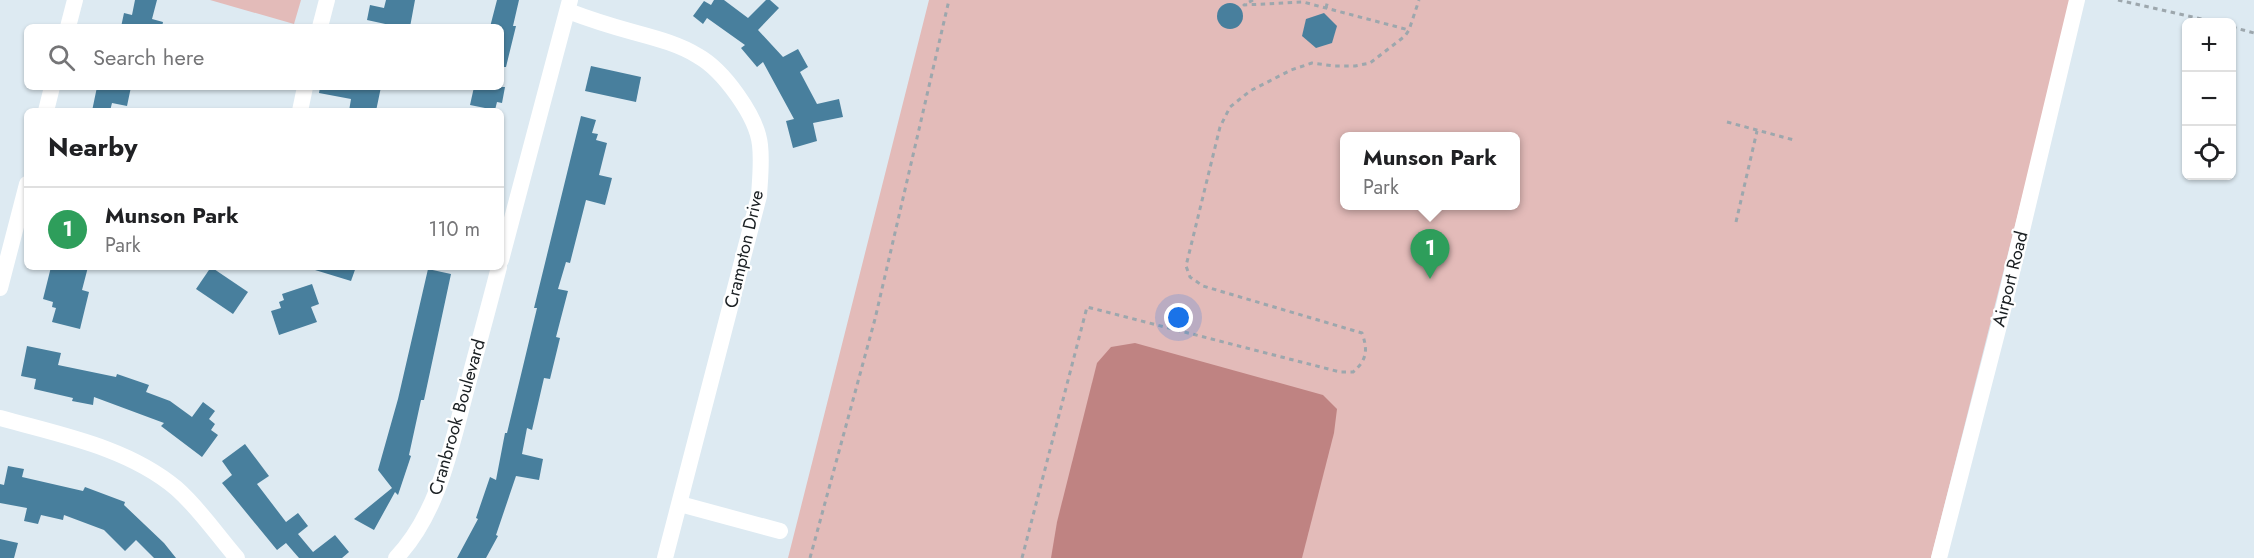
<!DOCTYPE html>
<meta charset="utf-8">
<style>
:root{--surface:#fff;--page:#f6f6f6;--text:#202124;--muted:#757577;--line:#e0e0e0;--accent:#b45309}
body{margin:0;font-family:Jost,sans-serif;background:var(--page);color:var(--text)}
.controls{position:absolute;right:18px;top:18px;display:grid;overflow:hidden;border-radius:9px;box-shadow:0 2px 4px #0004}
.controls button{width:54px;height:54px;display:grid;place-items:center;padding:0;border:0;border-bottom:2px solid var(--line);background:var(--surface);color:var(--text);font:30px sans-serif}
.you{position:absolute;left:1179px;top:318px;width:21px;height:21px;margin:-15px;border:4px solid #fff;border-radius:50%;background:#1a73e8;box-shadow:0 0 0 9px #1a73e833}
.badge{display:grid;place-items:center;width:39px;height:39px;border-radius:50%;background:var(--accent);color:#fff;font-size:20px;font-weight:700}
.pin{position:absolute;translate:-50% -50px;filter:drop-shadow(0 2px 3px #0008)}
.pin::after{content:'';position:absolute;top:32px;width:21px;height:18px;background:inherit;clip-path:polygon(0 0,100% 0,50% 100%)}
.popup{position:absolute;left:1340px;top:132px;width:180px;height:78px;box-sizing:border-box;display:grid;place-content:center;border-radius:9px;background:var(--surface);filter:drop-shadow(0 2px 4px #0005);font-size:20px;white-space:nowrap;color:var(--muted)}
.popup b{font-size:22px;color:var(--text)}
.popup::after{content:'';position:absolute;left:50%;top:100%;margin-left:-12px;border:12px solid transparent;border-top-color:var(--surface)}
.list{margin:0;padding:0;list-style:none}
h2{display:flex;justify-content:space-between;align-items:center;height:78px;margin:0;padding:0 24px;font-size:26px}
h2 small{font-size:20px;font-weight:400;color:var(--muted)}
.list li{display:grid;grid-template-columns:39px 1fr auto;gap:18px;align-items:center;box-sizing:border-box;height:84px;padding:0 24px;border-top:2px solid var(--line)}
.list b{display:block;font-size:22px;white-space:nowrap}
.list p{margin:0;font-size:20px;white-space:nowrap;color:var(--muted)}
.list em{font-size:20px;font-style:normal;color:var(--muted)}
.icon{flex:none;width:33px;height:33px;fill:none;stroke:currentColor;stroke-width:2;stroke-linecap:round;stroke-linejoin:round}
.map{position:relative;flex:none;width:2254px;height:558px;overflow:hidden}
.search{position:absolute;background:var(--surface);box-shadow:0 2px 4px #0004;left:24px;top:24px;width:480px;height:66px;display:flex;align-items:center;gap:15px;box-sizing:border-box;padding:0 21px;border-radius:9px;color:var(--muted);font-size:22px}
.panel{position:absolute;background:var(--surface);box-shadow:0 2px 4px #0004;left:24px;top:108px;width:480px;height:162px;border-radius:9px}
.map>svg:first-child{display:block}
.green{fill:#e3bbb9;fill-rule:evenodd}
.water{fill:#bf8382}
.building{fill:#487f9d}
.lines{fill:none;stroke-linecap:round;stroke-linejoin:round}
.path{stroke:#9da7ad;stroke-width:3;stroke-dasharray:4.5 4.5;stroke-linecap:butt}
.minor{stroke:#fff;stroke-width:16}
.labels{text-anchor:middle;stroke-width:4.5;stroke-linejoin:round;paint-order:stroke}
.street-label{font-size:18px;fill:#1a1f22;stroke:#fff}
</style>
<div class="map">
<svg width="2254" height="558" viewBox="0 0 2254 558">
<rect width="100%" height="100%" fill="#ddeaf2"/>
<!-- green -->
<g class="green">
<polygon points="210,0 301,0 294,24"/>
<path d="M929 0H2072L1931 558H788ZM1344 136H1516V206H1344Z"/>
</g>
<!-- water -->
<polygon class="water" points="1135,343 1323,395 1337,409 1334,433 1302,558 1051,558 1057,522 1097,363 1111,347"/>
<!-- building -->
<g class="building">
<polygon points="135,0 157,0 152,19 163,22 162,27 121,27 124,13 132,15"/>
<polygon points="386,0 415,0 410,27 399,27 367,20 370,5 384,8"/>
<polygon points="497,0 519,0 513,26 516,26 506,67 501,67 501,27 490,27"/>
<polygon points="714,0 724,0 748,18 766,0 770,0 779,8 758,30 783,57 798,49 808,67 800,72 817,104 839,99 843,117 813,123 817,141 793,148 786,121 794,119 763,62 757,67 741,48 745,45 707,18 703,24 693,16 704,1 711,5"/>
<circle cx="1230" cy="16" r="13"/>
<polygon points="1324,13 1337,26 1332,43 1316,48 1302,36 1306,19"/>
<polygon points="591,66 641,77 636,102 585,91"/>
<polygon points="97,87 131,87 127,106 112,103 110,111 92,111"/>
<polygon points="320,87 381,87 376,111 349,111 351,99 319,93"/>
<polygon points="474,87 505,87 502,103 497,102 495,110 470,105"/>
<polygon points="581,116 596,120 592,133 598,134 596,140 607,143 599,175 612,178 605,205 586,200 570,263 566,262 558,289 568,291 556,337 560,338 550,379 544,378 532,430 527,428 522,454 543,459 539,480 516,476 496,535 498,536 486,558 457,558 478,519 476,518 490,477 496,480 505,433 507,433 537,308 534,308"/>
<polygon points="51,267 88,267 82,290 89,292 80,329 52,322 56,308 52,307 53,302 43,299"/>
<polygon points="211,267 248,292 233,314 196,289"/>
<polygon points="315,267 356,267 351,281 315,270"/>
<polygon points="428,269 451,274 424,400 421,400 409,455 411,456 398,495 395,492 374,530 354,519 392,488 378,470 398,399"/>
<polygon points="312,284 319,304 311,307 317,322 279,335 271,311 281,308 279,302 284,300 282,294"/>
<polygon points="27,346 61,353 58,365 116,377 117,374 149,385 146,392 170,401 192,417 203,402 215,411 209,419 215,424 211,430 218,435 202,457 161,426 164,423 94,397 93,405 72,401 73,398 34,389 36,379 21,376"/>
<polygon points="245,444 269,476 257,484 286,522 298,513 308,526 298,534 313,552 335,535 349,552 342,558 299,558 286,543 277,550 222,483 232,475 222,461"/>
<polygon points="8,466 24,469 22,477 83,491 85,487 125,502 124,505 164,543 176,558 154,558 136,540 125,551 104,530 64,515 63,520 41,515 38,524 24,521 27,508 0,503 0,484 4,485"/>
<polygon points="0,539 18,543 14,558 0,558"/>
</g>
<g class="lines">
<!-- path -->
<g class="path">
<polyline points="1253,0 1244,5 1303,2 1409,30"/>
<polyline points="2118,0 2215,22"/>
<polyline points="1326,8 1328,0"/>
<polyline points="2232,27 2254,33"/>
<polyline points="1727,122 1794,140"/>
<polyline points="1736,222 1757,131"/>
<polyline points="810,558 875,319 949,0"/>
<path d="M1022 558 1087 307 1340 372H1353C1367 360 1368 350 1362 333L1203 286 1190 277 1186 266 1220 127 1230 107 1250 91 1291 70 1312 63 1334 66H1355L1370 63 1405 36 1409 30 1419 0"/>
</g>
<!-- minor -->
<g class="minor">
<path d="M568 11C589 19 611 26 633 32 655 38 679 44 698 56 723 70 757 116 760 145 762 162 760 179 759 196L665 558"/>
<polyline points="68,27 75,0"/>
<polyline points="320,27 327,0"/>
<polyline points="46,111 52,87"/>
<polyline points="300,111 305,87"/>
<polyline points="501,260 570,0"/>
<polyline points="0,288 27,184"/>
<path d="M0 418C60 435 127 447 176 488 199 508 217 535 237 558"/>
<polyline points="680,504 780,531"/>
<path d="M396 558C437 515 450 452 465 395 476 353 488 310 499 267"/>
<polyline points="1939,558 2002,314 2077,0"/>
</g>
</g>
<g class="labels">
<!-- street labels -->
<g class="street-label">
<text transform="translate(744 249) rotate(-77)" y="6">Crampton Drive</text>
<text transform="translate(2010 279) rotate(-76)" y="6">Airport Road</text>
<text transform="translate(457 417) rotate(-74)" y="6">Cranbrook Boulevard</text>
</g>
</g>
</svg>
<div class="controls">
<button>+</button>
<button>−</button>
<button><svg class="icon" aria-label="locate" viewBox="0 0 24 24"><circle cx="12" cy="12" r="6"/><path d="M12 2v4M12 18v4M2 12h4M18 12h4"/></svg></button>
</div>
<div class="you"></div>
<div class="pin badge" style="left:1430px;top:279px;background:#2e9e5b">1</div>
<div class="popup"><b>Munson Park</b>Park</div>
<div class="search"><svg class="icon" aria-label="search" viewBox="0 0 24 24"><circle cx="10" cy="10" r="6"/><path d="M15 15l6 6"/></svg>Search here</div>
<section class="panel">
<h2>Nearby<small></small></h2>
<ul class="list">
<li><span class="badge" style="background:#2e9e5b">1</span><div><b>Munson Park</b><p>Park</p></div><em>110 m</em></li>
</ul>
</section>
</div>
